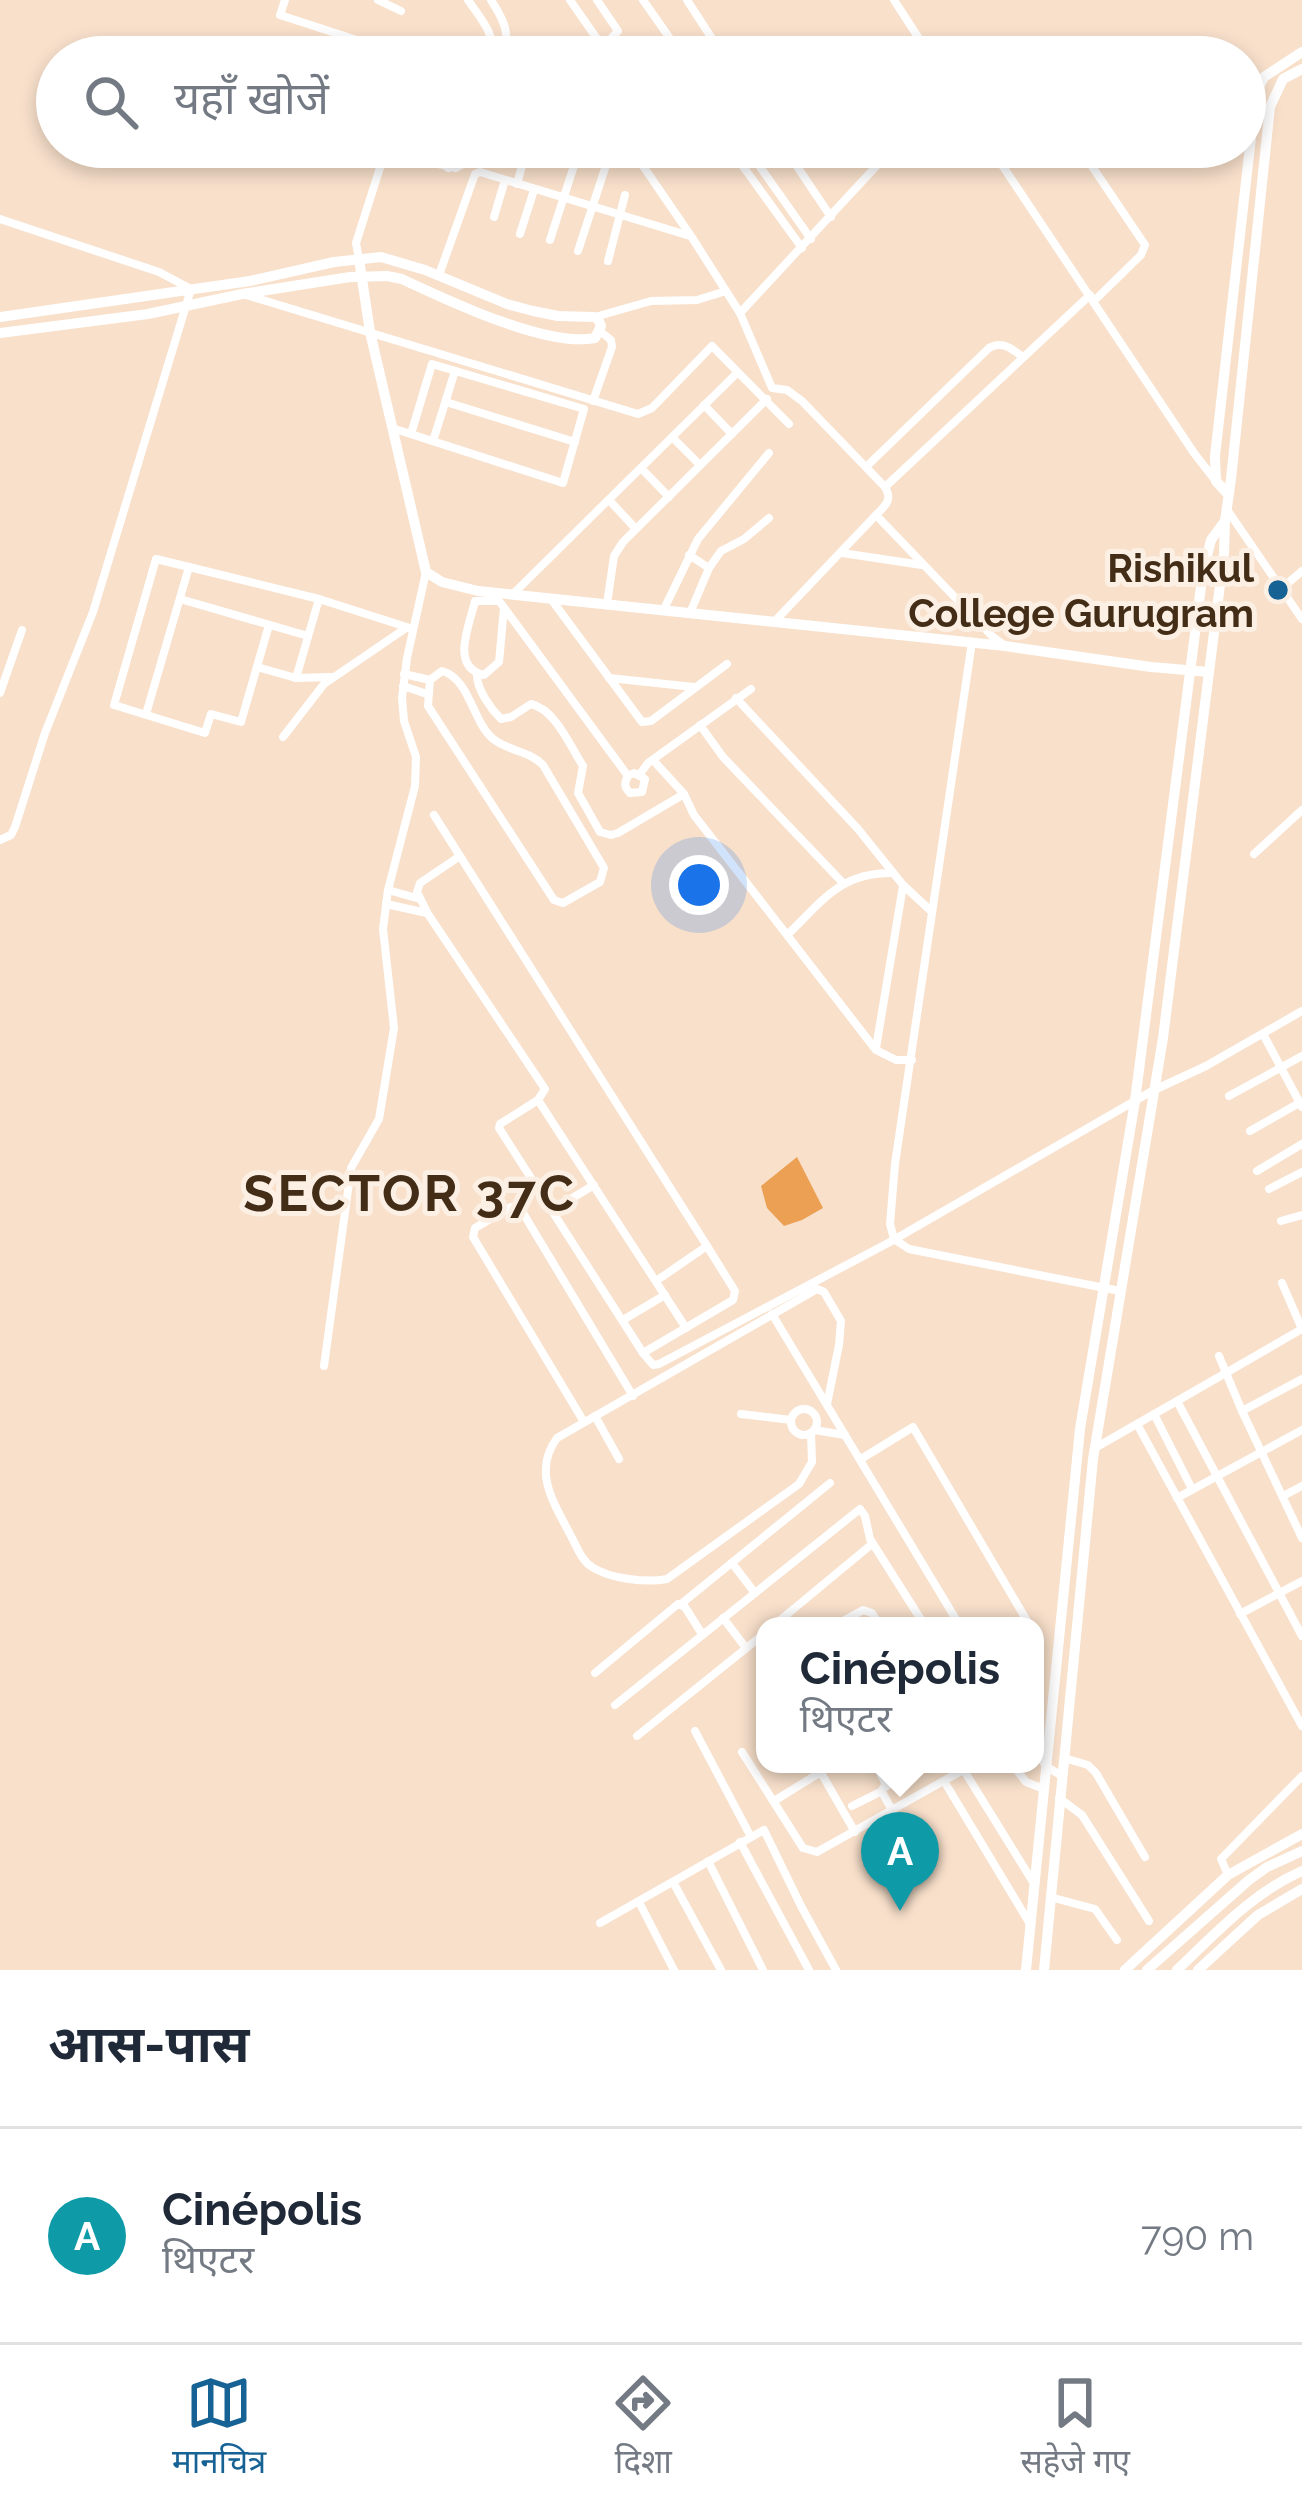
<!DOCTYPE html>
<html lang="hi">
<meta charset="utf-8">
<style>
:root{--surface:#fff;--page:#f6f6f7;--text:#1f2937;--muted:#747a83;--line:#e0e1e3;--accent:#166295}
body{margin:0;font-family:Raleway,"Noto Sans Devanagari",sans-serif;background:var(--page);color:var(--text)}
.you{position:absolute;left:699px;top:885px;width:42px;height:42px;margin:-30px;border:9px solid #fff;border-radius:50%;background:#1a73e8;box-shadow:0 0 0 18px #1a73e833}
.badge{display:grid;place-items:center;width:78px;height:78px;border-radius:50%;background:var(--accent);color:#fff;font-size:39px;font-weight:700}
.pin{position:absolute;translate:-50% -99px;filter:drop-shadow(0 3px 6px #0008)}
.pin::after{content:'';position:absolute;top:63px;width:42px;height:36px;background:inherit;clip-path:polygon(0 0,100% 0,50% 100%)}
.popup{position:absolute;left:756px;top:1617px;width:288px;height:156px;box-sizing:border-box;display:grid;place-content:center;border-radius:24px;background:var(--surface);filter:drop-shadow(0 3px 9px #0005);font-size:39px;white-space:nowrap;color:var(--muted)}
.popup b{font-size:45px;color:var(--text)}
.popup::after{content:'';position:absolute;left:50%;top:100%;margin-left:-24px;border:24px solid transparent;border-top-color:var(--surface)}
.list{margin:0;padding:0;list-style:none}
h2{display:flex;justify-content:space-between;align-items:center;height:156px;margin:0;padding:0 48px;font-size:51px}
h2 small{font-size:39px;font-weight:400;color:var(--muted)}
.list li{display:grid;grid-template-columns:78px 1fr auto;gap:36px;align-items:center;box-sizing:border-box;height:216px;padding:0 48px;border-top:3px solid var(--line)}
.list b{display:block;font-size:45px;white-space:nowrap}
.list p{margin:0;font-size:39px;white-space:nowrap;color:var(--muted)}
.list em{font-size:39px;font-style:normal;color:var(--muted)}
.icon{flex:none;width:66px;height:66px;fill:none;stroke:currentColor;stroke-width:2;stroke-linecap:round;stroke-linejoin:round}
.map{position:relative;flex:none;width:1302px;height:1970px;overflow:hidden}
.search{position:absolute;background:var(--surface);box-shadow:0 6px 18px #0003;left:36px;right:36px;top:36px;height:132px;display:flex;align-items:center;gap:30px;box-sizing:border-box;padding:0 42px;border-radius:66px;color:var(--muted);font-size:45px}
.sheet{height:372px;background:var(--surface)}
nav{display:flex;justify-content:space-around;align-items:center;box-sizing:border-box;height:168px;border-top:3px solid var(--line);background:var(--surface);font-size:33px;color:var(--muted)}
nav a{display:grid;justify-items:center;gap:6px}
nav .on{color:var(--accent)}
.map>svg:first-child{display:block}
.green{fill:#eba054}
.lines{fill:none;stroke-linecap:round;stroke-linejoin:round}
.street{stroke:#fff;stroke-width:8}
.secondary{stroke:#fff;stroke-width:10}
.poi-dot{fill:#166295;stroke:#fcf0e5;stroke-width:4.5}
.labels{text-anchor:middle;stroke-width:10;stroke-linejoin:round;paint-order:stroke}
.poi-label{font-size:39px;font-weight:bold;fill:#442d17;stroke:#fcf0e5;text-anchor:end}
.district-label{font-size:51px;font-weight:bold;letter-spacing:3px;fill:#442d17;stroke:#fcf0e5}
</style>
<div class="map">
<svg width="1302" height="1970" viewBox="0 0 1302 1970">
<rect width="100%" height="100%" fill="#f8e0cb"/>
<!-- green -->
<polygon class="green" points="797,1157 823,1208 802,1220 784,1226 767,1208 761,1186"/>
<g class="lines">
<!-- street -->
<g class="street">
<polyline points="285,0 280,15 409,57"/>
<polyline points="378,0 401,11"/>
<path d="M468 0C480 18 497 35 491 57"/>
<path d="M491 0C504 20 511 34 503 57"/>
<polyline points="570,0 600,43"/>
<polyline points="597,0 618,31 608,42"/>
<polyline points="643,0 683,57"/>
<polyline points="687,0 724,57"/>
<polyline points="894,0 931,57"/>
<polyline points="542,55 543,57"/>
<path d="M630 147 691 236 740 313 772 388 787 390 802 401 885 487C893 500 885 506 876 515L993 637 1004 645"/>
<polyline points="729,147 802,248"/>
<polyline points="746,147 811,239"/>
<polyline points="784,147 831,217"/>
<polyline points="990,147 1194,453 1215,480"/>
<polyline points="1079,147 1145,245 1141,255 1094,301"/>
<polyline points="448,168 456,147"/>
<polyline points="517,184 527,147"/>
<polyline points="494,217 505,180"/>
<polyline points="0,219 159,272 191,289 93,612 45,733 15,827 11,835 0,840"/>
<polyline points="520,234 534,190"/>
<polyline points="550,240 580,147"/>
<polyline points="578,251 609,156"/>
<polyline points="359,259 356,243 385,152 456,168 463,164 469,147"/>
<polyline points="608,261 625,195"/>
<polyline points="439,275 475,174 480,172 690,236"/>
<polyline points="246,295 638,414 652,408 712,346 789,424"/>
<polyline points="740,313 894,147"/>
<polyline points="595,317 651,301 697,300 726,291"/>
<polyline points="593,401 612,347 611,340 601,332"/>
<polyline points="446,402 575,442"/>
<polyline points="704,405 732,434"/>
<polyline points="392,428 563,483 584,409 432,364 411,434"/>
<polyline points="672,437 700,465"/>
<polyline points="433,441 455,371"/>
<path d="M866 467 989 348C1002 340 1012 349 1023 357"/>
<polyline points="641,468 669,497"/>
<polyline points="885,487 1090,295"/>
<polyline points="609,500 636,529"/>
<polyline points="1228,511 1302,619"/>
<polyline points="842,553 922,565"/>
<polyline points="689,555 709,568"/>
<polyline points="189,567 156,559 114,705 205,733 211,714 241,722 269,625"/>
<polyline points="1281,589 1302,571"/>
<polyline points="514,593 737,373"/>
<path d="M494 594 628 776C624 783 624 787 630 793L642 792 645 779 634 773 628 776"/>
<polyline points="180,599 308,636"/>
<polyline points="551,599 642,722 651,721 727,664"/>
<path d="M498 601H475C469 627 450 667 484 675L499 662 504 608"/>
<polyline points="607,604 614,556 623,542 767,399"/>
<polyline points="663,611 698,539 769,453"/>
<polyline points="690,613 709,568 721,551 744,539 769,518"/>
<polyline points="775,621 876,515"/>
<polyline points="972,642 895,1164 890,1224 894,1239 909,1249 1120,1291"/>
<polyline points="257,667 296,678 331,677"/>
<path d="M442 671C470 679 472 720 492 738 507 751 528 750 543 765L604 868 600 882 563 903 554 900 428 706 430 680Z"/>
<polyline points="404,674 430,680"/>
<path d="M477 675C477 690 491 709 501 719L511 717 531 704C556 710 570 746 583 766L578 793 600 832 611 835 618 833 684 794"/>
<polyline points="296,678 319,599"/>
<polyline points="609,678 694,687"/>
<polyline points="403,686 427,694"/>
<polyline points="0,693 22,630"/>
<polyline points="736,698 858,829 903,885 931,911"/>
<polyline points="146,714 189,567 319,599 413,629"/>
<polyline points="700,725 723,757 843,883"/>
<polyline points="283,737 324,684 406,628"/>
<polyline points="653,760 684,794 694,815 876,1050 896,1060 912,1060"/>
<polyline points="640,774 648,763 751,689"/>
<polyline points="434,815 707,1246 735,1291 733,1300 643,1353 499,1128 500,1124 538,1100 545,1089 428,914 417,892 420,883 460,856"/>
<polyline points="1254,854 1302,810"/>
<polyline points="388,890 420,899"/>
<polyline points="386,904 427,913"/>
<path d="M787 935C822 902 839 873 891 873"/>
<polyline points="1263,1034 1302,1107"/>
<polyline points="876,1048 903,886"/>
<polyline points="1229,1096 1302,1056"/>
<polyline points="538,1100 686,1328"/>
<polyline points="1250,1131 1301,1102"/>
<polyline points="1257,1171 1302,1144"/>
<polyline points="1269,1189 1302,1172"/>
<polyline points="554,1209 594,1185"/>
<polyline points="1281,1221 1302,1215"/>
<polyline points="656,1281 707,1246"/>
<polyline points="1282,1283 1302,1329"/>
<polyline points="772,1314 960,1626"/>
<polyline points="623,1320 665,1295"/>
<polyline points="643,1353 653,1365 659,1364 890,1242 1152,1091 1206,1066 1302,1011"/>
<polyline points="1219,1356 1242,1411 1302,1538"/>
<polyline points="324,1366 351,1168 379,1119 394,1028 383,929 388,890 415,786 416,757 404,721 402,698 407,658 426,572"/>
<polyline points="1177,1401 1302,1329"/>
<circle cx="804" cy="1422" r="13"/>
<polyline points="1242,1411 1302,1379"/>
<polyline points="741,1414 791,1420"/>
<polyline points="1154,1414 1192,1489"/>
<polyline points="595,1416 619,1459"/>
<polyline points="584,1422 473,1237 475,1228 511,1207 520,1208 633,1396"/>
<polyline points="1137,1424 1302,1726"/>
<polyline points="814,1430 845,1435"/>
<path d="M811 1433 812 1462 799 1484 667 1579C647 1583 610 1579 592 1567 581 1560 577 1547 571 1536 554 1503 532 1472 557 1438L817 1289 824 1292 841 1321 839 1345 827 1404"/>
<polyline points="1095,1448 1177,1401 1302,1636"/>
<polyline points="861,1459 913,1427 1030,1626"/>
<polyline points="1283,1496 1302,1486"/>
<polyline points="1177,1498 1302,1430"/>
<polyline points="732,1563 755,1593"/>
<polyline points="681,1604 830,1483"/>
<polyline points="1240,1614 1302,1581"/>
<polyline points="723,1618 746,1648"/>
<polyline points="773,1626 872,1544"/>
<polyline points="834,1626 863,1610 872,1613 880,1626"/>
<polyline points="595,1673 678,1604 685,1607 702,1634"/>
<polyline points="615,1705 860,1509 865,1516 870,1539 925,1626"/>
<polyline points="695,1731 751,1837"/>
<polyline points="637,1736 765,1633"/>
<polyline points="1035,1751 1047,1767 1062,1776"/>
<polyline points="742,1752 803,1848 817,1852 963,1770"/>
<polyline points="1064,1758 1088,1765 1096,1773 1145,1857"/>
<polyline points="816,1764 855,1832"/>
<polyline points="875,1764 887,1786"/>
<polyline points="960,1764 1033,1882"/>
<polyline points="1012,1764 1026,1782 1044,1789"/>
<polyline points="944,1781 1030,1924"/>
<polyline points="1059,1798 1082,1815 1149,1921"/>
<polyline points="774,1801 821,1772"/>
<polyline points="852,1806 882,1791"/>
<polyline points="892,1810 882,1792 883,1788 927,1764"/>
<polyline points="740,1842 809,1970"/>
<polyline points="708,1861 763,1970"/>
<polyline points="1228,1875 1221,1859 1302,1776"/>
<polyline points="673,1882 721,1970"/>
<polyline points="1050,1897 1095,1909 1117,1940"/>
<polyline points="639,1902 674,1970"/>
<polyline points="600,1923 764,1830 801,1906 836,1970"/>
</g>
<!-- secondary -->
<g class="secondary">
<polyline points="359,259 370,332 426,572 442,582 478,591 1005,646 1151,667 1209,672"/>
<path d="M0 317 250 281 334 262 381 257 425 270 507 304 533 311 558 316 594 317 598 319 601 326 595 338C547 348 447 300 402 279L387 276 350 277 242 294 148 314 0 333"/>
<polyline points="1227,493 1216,481 1215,456 1256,93 1264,77 1302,52"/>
<polyline points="1026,1970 1080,1429 1135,1101 1203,571 1211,540 1225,521"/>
<polyline points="1044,1970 1093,1459 1163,1038 1224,553 1225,521 1231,479 1270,107 1283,79 1302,69"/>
<polyline points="1125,1970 1228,1875 1302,1834"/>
<polyline points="1147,1970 1249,1880 1267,1867 1302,1851"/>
<path d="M1177 1970C1216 1933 1252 1893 1302 1871"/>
<polyline points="1198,1970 1258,1915 1302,1889"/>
</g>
</g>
<!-- markers -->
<circle class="poi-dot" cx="1278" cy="590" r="12"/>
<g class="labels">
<!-- poi labels -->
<g class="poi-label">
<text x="1254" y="582">Rishikul<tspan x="1254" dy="45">College Gurugram</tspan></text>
</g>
<!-- district labels -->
<g class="district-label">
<text x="410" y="1211">SECTOR 37C</text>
</g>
</g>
</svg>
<div class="you"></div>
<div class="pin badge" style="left:900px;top:1911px;background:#0f9aa8">A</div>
<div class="popup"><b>Cinépolis</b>थिएटर</div>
<div class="search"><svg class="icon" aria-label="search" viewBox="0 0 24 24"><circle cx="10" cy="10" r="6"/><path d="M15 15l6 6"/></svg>यहाँ खोजें</div>
</div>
<section class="sheet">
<h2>आस-पास<small></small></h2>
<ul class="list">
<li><span class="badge" style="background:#0f9aa8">A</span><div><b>Cinépolis</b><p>थिएटर</p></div><em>790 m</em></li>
</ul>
</section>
<nav>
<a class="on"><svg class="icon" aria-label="map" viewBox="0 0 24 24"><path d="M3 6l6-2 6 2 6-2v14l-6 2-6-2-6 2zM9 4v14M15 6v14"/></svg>मानचित्र</a>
<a><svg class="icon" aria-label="directions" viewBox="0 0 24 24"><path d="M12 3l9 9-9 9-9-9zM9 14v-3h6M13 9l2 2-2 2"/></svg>दिशा</a>
<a><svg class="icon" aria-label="saved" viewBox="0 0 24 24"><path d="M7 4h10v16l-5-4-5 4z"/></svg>सहेजे गए</a>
</nav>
